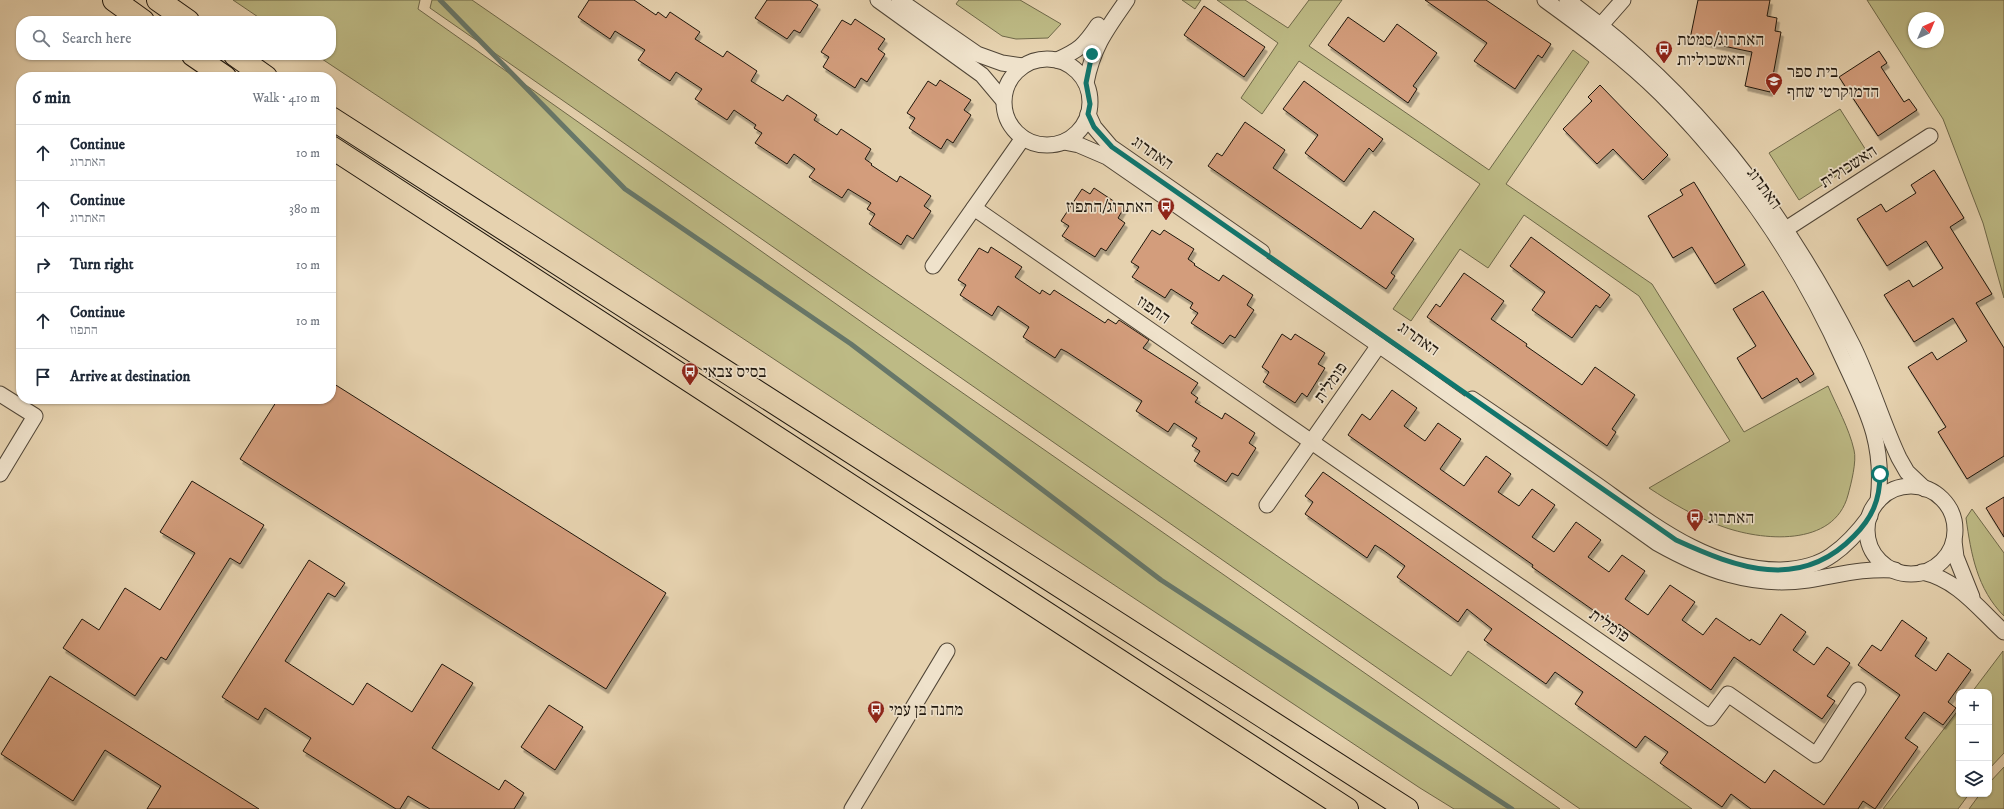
<!DOCTYPE html>
<meta charset="utf-8">
<style>
:root{--surface:#fff;--page:#f2f2f3;--text:#1f2937;--muted:#747a83;--line:#e0e1e3}
body{margin:0;font-family:"IM FELL DW Pica","Frank Ruhl Libre",serif;background:var(--page);color:var(--text)}
.controls{position:absolute;right:12px;bottom:12px;display:grid;overflow:hidden;border-radius:8px;box-shadow:0 1px 3px #0004}
.controls button{width:36px;height:36px;display:grid;place-items:center;padding:0;border:0;border-bottom:1px solid var(--line);background:var(--surface);color:var(--text);font:20px sans-serif}
.compass{position:absolute;left:1908px;top:12px;width:36px;height:36px;border-radius:50%;background:var(--surface);box-shadow:0 1px 3px #0004;rotate:44deg}
.stop{position:absolute;width:12px;height:12px;margin:-9px;border:3px solid #0f766e;border-radius:50%;background:#fff}
.stop.end{background:#0f766e;border-color:#fff;box-shadow:0 1px 4px #0008}
.list{margin:0;padding:0;list-style:none}
h2{display:flex;justify-content:space-between;align-items:center;height:52px;margin:0;padding:0 16px;font-size:17px}
h2 small{font-size:13px;font-weight:400;color:var(--muted)}
.list li{display:grid;grid-template-columns:26px 1fr auto;gap:12px;align-items:center;box-sizing:border-box;height:56px;padding:0 16px;border-top:1px solid var(--line)}
.list b{display:block;font-size:15px;white-space:nowrap}
.list p{margin:0;font-size:13px;white-space:nowrap;color:var(--muted)}
.list em{font-size:13px;font-style:normal;color:var(--muted)}
.icon{flex:none;width:22px;height:22px;fill:none;stroke:currentColor;stroke-width:2;stroke-linecap:round;stroke-linejoin:round}
.map{position:relative;flex:none;width:2004px;height:809px;overflow:hidden}
.search{position:absolute;background:var(--surface);box-shadow:0 1px 3px #0004;left:16px;top:16px;width:320px;height:44px;display:flex;align-items:center;gap:10px;box-sizing:border-box;padding:0 14px;border-radius:16px;color:var(--muted);font-size:15px}
.panel{position:absolute;background:var(--surface);box-shadow:0 1px 3px #0004;left:16px;top:72px;width:320px;height:332px;border-radius:16px}
.map>svg:first-child{display:block}
.green{fill:#bdba85;stroke:#6e6849;fill-rule:evenodd}
.lines{fill:none;stroke-linecap:round;stroke-linejoin:round}
.stream{stroke:#677769;stroke-width:5}
.building{fill:#d39d7b;stroke:#1e160d;filter:url(#shadow)}
.street-casing{stroke:#504536;stroke-width:17}
.primary-casing{stroke:#1e160d;stroke-width:24}
.street{stroke:#efe2cb;stroke-width:15}
.primary{stroke:#e6d2af;stroke-width:22}
.route{stroke:#0f766e;stroke-width:5}
.labels{text-anchor:middle;stroke-width:3.5;stroke-linejoin:round;paint-order:stroke}
.poi-label{font-size:17px;fill:#1e160d;stroke:#efe2cb;text-anchor:start}
.street-label{font-size:17px;fill:#1e160d;stroke:#efe2cb}
</style>
<div class="map">
<svg width="2004" height="809" viewBox="0 0 2004 809">
<defs>
<filter id="shadow"><feDropShadow dx="2.5" dy="4.5" stdDeviation="0" flood-color="#0004"/></filter>
</defs>
<rect width="100%" height="100%" fill="#e6d2af"/>
<filter id="stains"><feTurbulence type="fractalNoise" baseFrequency=".005" numOctaves="4"/><feColorMatrix values="0 0 0 0 .2 0 0 0 0 .09 0 0 0 0 .02 0 0 0 .5 -.17"/></filter>
<radialGradient id="worn" r=".72"><stop offset=".6" stop-color="#630" stop-opacity="0"/><stop offset="1" stop-color="#630" stop-opacity=".3"/></radialGradient>
<!-- green -->
<g class="green">
<polygon points="233,0 420,0 418,9 924,366 1560,809 1454,809 1420,788 316,55 331,55 331,21 264,21"/>
<polygon points="432,0 472,0 1451,676 1468,651 1692,809 1580,809 430,8"/>
<polygon points="959,0 1020,0 1061,24 1048,38 1016,39 1002,36 956,4"/>
<polygon points="1182,0 1201,0 1195,9"/>
<path d="M1217 0H1245L1288 28 1309 0H1342L1309 46 1489 170 1573 50 1589 62 1506 184 1652 284 1744 432 1828 386C1837 407 1849 428 1854 450 1857 461 1851 484 1848 495 1834 548 1761 541 1721 526 1695 517 1672 503 1649 488L1730 441 1639 296 1524 215 1488 268 1460 249 1411 321 1393 309 1480 184 1299 61 1262 114 1241 98 1278 43Z"/>
<path d="M1867 0H2004V298L1983 223 1943 119ZM1914 18H1938V42H1914Z"/>
<polygon points="1840,109 1869,155 1799,200 1769,153"/>
<path d="M1972 509 2004 553V616C1977 589 1971 554 1966 518Z"/>
<polygon points="2003,651 2004,753 1989,769 1989,692 1972,692"/>
<polygon points="1959,709 1959,794 1969,794 1958,809 1883,809"/>
<polygon points="2004,767 2004,809 1969,809 1980,794 1989,794 1989,783"/>
</g>
<g class="lines">
<!-- stream -->
<polyline class="stream" points="440,0 625,189 851,344 1161,580 1512,809"/>
</g>
<!-- building -->
<g class="building">
<polygon points="589,0 634,0 656,15 658,12 666,18 670,12 700,32 695,39 723,57 727,51 757,71 751,81 783,101 787,95 817,115 814,120 837,135 841,129 871,149 865,159 872,164 871,165 897,182 900,176 931,196 924,206 931,211 913,239 907,235 901,245 869,224 875,214 867,209 871,203 848,189 842,198 809,177 815,169 794,154 787,164 755,143 762,133 754,128 756,125 734,110 727,120 695,99 702,89 676,72 670,81 638,60 645,50 615,31 610,39 578,17"/>
<polygon points="767,0 810,0 818,5 800,33 794,30 787,39 755,18"/>
<polygon points="1425,0 1486,0 1551,44 1542,58 1538,55 1515,89 1474,61 1487,43"/>
<polygon points="1698,0 1770,0 1767,16 1777,18 1775,31 1781,32 1770,92 1745,86 1752,52 1690,39"/>
<polygon points="1204,6 1265,47 1244,77 1184,35"/>
<polygon points="1348,17 1384,42 1397,24 1437,53 1413,86 1417,89 1408,103 1328,45"/>
<polygon points="855,19 885,39 878,49 885,54 867,82 861,78 855,88 823,67 829,57 821,52 842,20 851,25"/>
<polygon points="1879,51 1887,63 1881,67 1904,102 1909,99 1917,110 1878,136 1839,77"/>
<polygon points="940,80 971,100 964,110 971,115 953,143 947,139 941,149 909,128 915,118 907,113 928,81 936,86"/>
<polygon points="1304,81 1383,139 1373,152 1369,148 1344,182 1305,153 1318,135 1283,109"/>
<polygon points="1600,85 1668,155 1643,180 1613,149 1597,164 1563,129 1592,101 1588,97"/>
<polygon points="1245,122 1285,150 1273,168 1361,229 1374,211 1414,239 1391,273 1395,276 1386,289 1208,166 1217,153 1222,156"/>
<polygon points="1934,170 1964,218 1950,227 1992,294 1976,303 2004,348 2004,456 1967,479 1938,432 1946,427 1908,367 1932,352 1937,360 1967,341 1953,318 1914,342 1884,295 1909,280 1913,287 1943,268 1926,241 1887,266 1857,219 1881,204 1886,212 1916,193 1911,185"/>
<polygon points="1694,182 1745,265 1715,284 1692,247 1673,258 1648,216 1683,195 1680,190"/>
<polygon points="1094,188 1124,208 1118,218 1125,223 1106,251 1101,248 1095,257 1062,236 1069,226 1061,221 1082,189 1090,194"/>
<polygon points="1152,230 1160,235 1164,230 1194,249 1188,259 1195,264 1194,265 1219,281 1223,275 1253,295 1247,305 1254,310 1235,338 1230,335 1223,344 1191,323 1198,313 1190,308 1193,303 1171,289 1165,298 1132,277 1139,267 1131,262"/>
<polygon points="1531,237 1610,295 1600,308 1596,305 1572,338 1532,310 1545,292 1510,266"/>
<polygon points="991,247 1022,267 1015,277 1040,294 1042,290 1050,295 1054,290 1105,323 1108,319 1116,324 1119,320 1149,340 1143,348 1198,383 1191,393 1198,398 1195,402 1222,419 1225,413 1255,433 1249,443 1256,448 1238,476 1232,473 1226,482 1194,461 1200,451 1192,446 1197,438 1174,423 1168,432 1136,411 1142,401 1067,352 1061,349 1055,358 1023,337 1029,327 998,306 992,316 960,295 966,285 958,280 979,248 988,253"/>
<polygon points="1464,273 1504,301 1491,319 1527,344 1526,346 1582,385 1595,367 1635,395 1612,429 1616,432 1607,446 1427,317 1436,304 1440,307"/>
<polygon points="1763,291 1814,374 1800,383 1797,378 1762,399 1737,358 1756,346 1733,309"/>
<polygon points="1282,334 1291,340 1295,334 1325,353 1318,364 1325,368 1307,397 1302,393 1295,403 1263,382 1269,372 1262,367"/>
<polygon points="331,382 666,593 606,689 240,459 278,399 331,399"/>
<polygon points="1392,390 1417,408 1404,426 1425,441 1438,423 1461,439 1440,469 1464,486 1486,456 1511,474 1498,492 1519,506 1532,489 1555,505 1532,537 1554,552 1576,522 1601,540 1588,557 1609,572 1622,555 1645,571 1625,599 1648,615 1670,585 1695,602 1682,620 1703,635 1716,618 1750,641 1751,639 1760,645 1781,614 1806,632 1793,650 1814,665 1827,647 1850,663 1827,696 1835,701 1822,719 1734,657 1711,690 1619,624 1617,627 1532,567 1533,565 1348,435 1362,414 1370,420"/>
<polygon points="1323,472 1765,783 1774,770 1824,805 1900,695 1858,665 1872,645 1881,651 1902,620 1927,638 1915,656 1936,671 1948,653 1971,670 1948,702 1956,708 1943,725 1924,712 1905,738 1918,747 1875,809 1863,801 1858,809 1751,809 1731,794 1722,807 1660,763 1668,752 1645,736 1636,748 1575,704 1583,692 1555,672 1546,684 1484,640 1492,629 1467,609 1458,622 1397,577 1405,566 1383,550 1375,545 1367,558 1305,514 1313,502 1305,496"/>
<polygon points="192,481 264,525 240,564 230,558 166,660 161,657 135,696 63,648 82,619 99,630 125,588 160,610 195,553 160,532"/>
<polygon points="2004,497 2004,537 1986,508"/>
<polygon points="309,560 345,583 335,597 328,593 285,661 353,705 367,683 412,712 442,664 473,683 432,748 499,790 505,780 524,793 514,809 430,809 408,796 400,809 396,809 303,751 311,738 265,708 258,720 222,697"/>
<polygon points="50,676 259,809 147,809 161,786 105,750 73,801 1,754"/>
<polygon points="549,705 583,727 555,770 521,747"/>
</g>
<g class="lines">
<!-- street casing -->
<g class="street-casing">
<g id="street">
<polyline points="878,0 982,75 1003,100"/>
<polyline points="899,0 977,54 1002,63 1023,66"/>
<path d="M1545 0C1585 29 1626 59 1661 94 1737 170 1800 262 1844 361 1867 411 1885 443 1878 501"/>
<path d="M1567 0C1693 91 1783 208 1853 346 1871 383 1882 422 1899 458L1907 472 1925 489"/>
<polyline points="1601,25 1623,0"/>
<circle cx="1047" cy="102" r="43"/>
<path d="M1057 60C1079 50 1084 46 1098 25"/>
<path d="M1086 83C1093 47 1106 30 1127 0"/>
<polyline points="1088,114 1094,127 1111,147 1262,252"/>
<path d="M1064 142 1079 145 1107 157 1399 359 1657 543C1705 570 1752 588 1808 580 1840 575 1862 568 1895 570"/>
<polyline points="974,208 1710,718 1728,694 1816,755 1858,690"/>
<polyline points="1786,229 1930,136"/>
<polyline points="933,266 1023,138"/>
<polyline points="0,394 35,416 0,474"/>
<path d="M1472 399C1514 427 1555 456 1597 485 1652 524 1710 571 1781 570 1799 569 1817 566 1832 555 1848 544 1859 531 1870 516"/>
<circle cx="1911" cy="530" r="44"/>
<polyline points="1267,505 1379,345"/>
<polyline points="1954,541 1956,557 1972,597"/>
<path d="M1922 572C1958 580 1978 608 2004 632"/>
<polyline points="852,809 947,651"/>
</g>
</g>
<!-- primary casing -->
<g class="primary-casing">
<g id="primary">
<polyline points="114,0 143,21"/>
<polyline points="158,0 188,21"/>
<polyline points="193,55 225,77"/>
<polyline points="235,55 266,77"/>
<polyline points="331,118 1407,809"/>
<polyline points="331,147 1347,809"/>
</g>
</g>
<!-- street -->
<use href="#street" class="street"/>
<!-- primary -->
<use href="#primary" class="primary"/>
</g>
<g class="lines">
<!-- route -->
<path class="route" d="M1092 54 1086 83 1090 104 1088 114 1094 127 1112 147 1676 540C1737 568 1800 592 1854 536 1872 518 1880 500 1880 474"/>
</g>
<!-- icons -->
<defs>
<g id="bus-pin" transform="scale(0.9)"><path d="M0 17L-7.5 6A9.5 9.5 0 1 1 7.5 6Z" fill="#8f2418" stroke="#efe2cb"/><path d="M-5-6H5V4H4V6H2V4H-2V6H-4V4H-5ZM-3.5-4V0h7V-4ZM-3.5 1.2v1.5H-2V1.2ZM2 1.2v1.5H3.5V1.2Z" fill="#fff"/></g>
<g id="school-pin" transform="scale(0.9)"><path d="M0 17L-7.5 6A9.5 9.5 0 1 1 7.5 6Z" fill="#8f2418" stroke="#efe2cb"/><path d="M0-5L7-2L0 1L-7-2ZM-4 1L0 2.5L4 1V4Q0 6-4 4Z" fill="#fff"/></g>
</defs>
<g fill-rule="evenodd">
<use href="#bus-pin" x="1664" y="49"/>
<use href="#school-pin" x="1774" y="81"/>
<use href="#bus-pin" x="1166" y="206"/>
<use href="#bus-pin" x="690" y="371"/>
<use href="#bus-pin" x="1695" y="517"/>
<use href="#bus-pin" x="876" y="709"/>
</g>
<g class="labels">
<!-- poi labels -->
<g class="poi-label">
<text x="1677" y="45">האתרוג/סמטת<tspan x="1677" dy="20">האשכוליות</tspan></text>
<text x="1787" y="77">בית ספר<tspan x="1787" dy="20">הדמוקרטי שחף</tspan></text>
<text x="1153" y="212" text-anchor="end">האתרוג/התפוז</text>
<text x="703" y="377">בסיס צבאי</text>
<text x="1708" y="523">האתרוג</text>
<text x="889" y="715">מחנה בן עמי</text>
</g>
<!-- street labels -->
<g class="street-label">
<text transform="translate(1153 152) rotate(35)" y="6">האתרוג</text>
<text transform="translate(1848 166) rotate(-33)" y="6">האשכולית</text>
<text transform="translate(1765 188) rotate(54)" y="6">האתרוג</text>
<text transform="translate(1154 309) rotate(35)" y="6">התפוז</text>
<text transform="translate(1419 338) rotate(35)" y="6">האתרוג</text>
<text transform="translate(1330 382) rotate(-55)" y="6">פומלית</text>
<text transform="translate(1610 625) rotate(35)" y="6">פומלית</text>
</g>
</g>
<rect width="100%" height="100%" filter="url(#stains)"/>
<rect width="100%" height="100%" fill="url(#worn)"/>
</svg>
<div class="controls">
<button>+</button>
<button>−</button>
<button><svg class="icon" aria-label="layers" viewBox="0 0 24 24"><path d="M12 4l9 5-9 5-9-5zM3 14l9 5 9-5"/></svg></button>
</div>
<svg class="compass" viewBox="-18 -18 36 36"><path d="M0-13l5 13h-10z" fill="#e53935"/><path d="M0 13l5-13h-10z" fill="#747a83"/></svg>
<div class="stop" style="left:1880px;top:474px"></div>
<div class="stop end" style="left:1092px;top:54px"></div>
<div class="search"><svg class="icon" aria-label="search" viewBox="0 0 24 24"><circle cx="10" cy="10" r="6"/><path d="M15 15l6 6"/></svg>Search here</div>
<section class="panel">
<h2>6 min<small>Walk · 410 m</small></h2>
<ul class="list">
<li><svg class="icon" aria-label="ahead" viewBox="0 0 24 24"><path d="M12 20V5M6 11l6-6 6 6"/></svg><div><b>Continue</b><p>האתרוג</p></div><em>10 m</em></li>
<li><svg class="icon" aria-label="ahead" viewBox="0 0 24 24"><path d="M12 20V5M6 11l6-6 6 6"/></svg><div><b>Continue</b><p>האתרוג</p></div><em>380 m</em></li>
<li><svg class="icon" aria-label="right" viewBox="0 0 24 24"><path d="M7 20v-9h11M14 6l5 5-5 5"/></svg><div><b>Turn right</b></div><em>10 m</em></li>
<li><svg class="icon" aria-label="ahead" viewBox="0 0 24 24"><path d="M12 20V5M6 11l6-6 6 6"/></svg><div><b>Continue</b><p>התפוז</p></div><em>10 m</em></li>
<li><svg class="icon" aria-label="arrive" viewBox="0 0 24 24"><path d="M6 21V4h12l-3 4 3 4H6"/></svg><div><b>Arrive at destination</b></div></li>
</ul>
</section>
</div>
